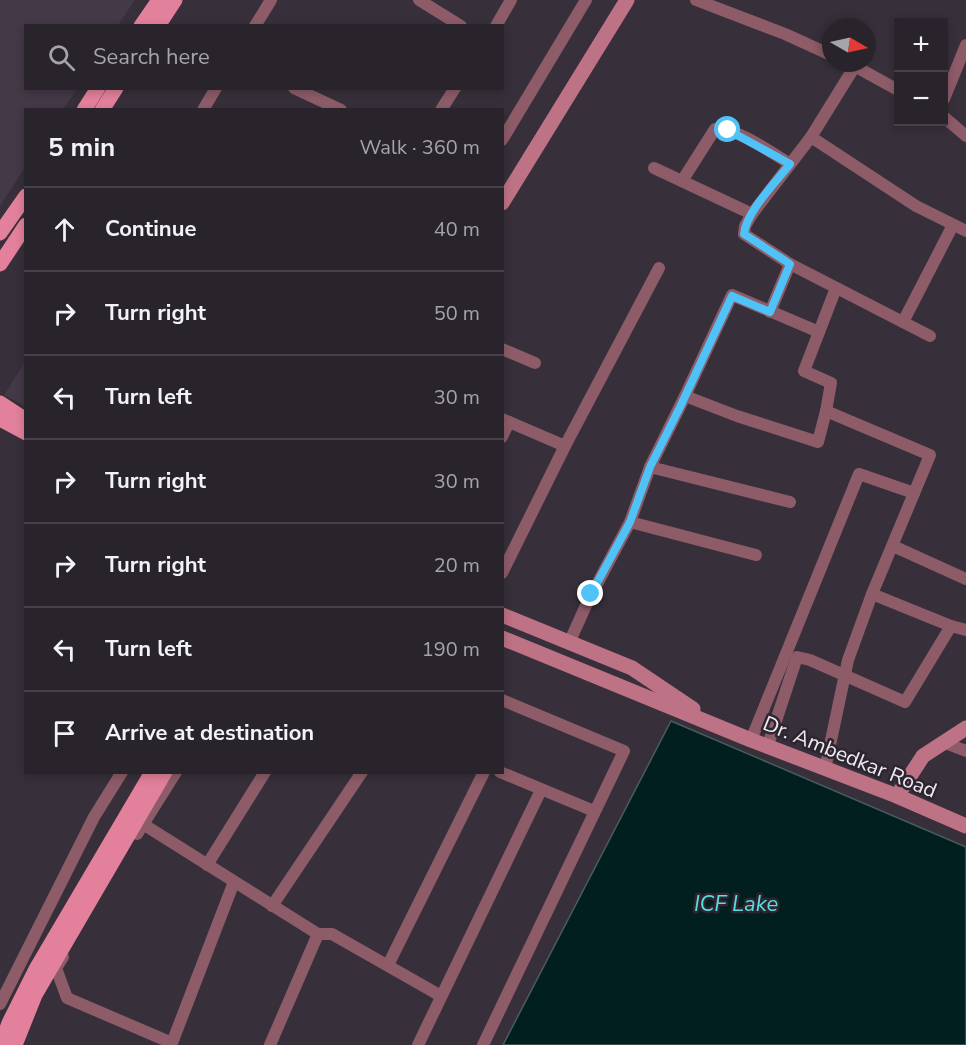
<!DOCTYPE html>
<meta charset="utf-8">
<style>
:root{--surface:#29242c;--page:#353038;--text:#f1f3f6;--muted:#a5a4a9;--line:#454148}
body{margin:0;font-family:"Nunito Sans",sans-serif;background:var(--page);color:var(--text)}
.controls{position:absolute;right:18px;top:18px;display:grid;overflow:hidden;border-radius:0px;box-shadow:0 3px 9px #0003}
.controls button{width:54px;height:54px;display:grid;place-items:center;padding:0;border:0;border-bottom:2px solid var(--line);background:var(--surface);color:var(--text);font:30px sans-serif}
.compass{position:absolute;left:822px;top:18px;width:54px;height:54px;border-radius:50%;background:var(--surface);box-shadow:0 3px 9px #0003;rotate:99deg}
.stop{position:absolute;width:18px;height:18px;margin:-14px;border:4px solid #4fc3f7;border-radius:50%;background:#fff}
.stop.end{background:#4fc3f7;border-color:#fff;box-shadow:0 2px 6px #0008}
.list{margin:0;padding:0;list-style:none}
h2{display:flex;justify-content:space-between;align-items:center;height:78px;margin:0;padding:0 24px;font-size:26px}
h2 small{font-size:20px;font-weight:400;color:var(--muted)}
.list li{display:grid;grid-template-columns:39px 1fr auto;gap:18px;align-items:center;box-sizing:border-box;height:84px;padding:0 24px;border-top:2px solid var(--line)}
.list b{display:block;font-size:22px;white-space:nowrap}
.list em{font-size:20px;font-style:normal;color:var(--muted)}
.icon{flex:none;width:33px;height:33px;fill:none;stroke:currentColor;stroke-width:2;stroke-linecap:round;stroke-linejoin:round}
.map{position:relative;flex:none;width:966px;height:1045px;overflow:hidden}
.search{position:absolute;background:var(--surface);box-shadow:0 3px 9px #0003;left:24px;top:24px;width:480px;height:66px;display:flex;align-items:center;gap:15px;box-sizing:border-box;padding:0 21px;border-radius:0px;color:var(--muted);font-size:22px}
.panel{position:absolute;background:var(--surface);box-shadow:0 3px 9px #0003;left:24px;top:108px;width:480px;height:666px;border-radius:0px}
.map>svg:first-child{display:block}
.built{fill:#443947}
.water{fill:#021f1f;stroke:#495c5e;stroke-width:1.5}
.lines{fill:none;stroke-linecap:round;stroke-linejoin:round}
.street{stroke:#8d5c68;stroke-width:12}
.secondary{stroke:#be7285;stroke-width:15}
.primary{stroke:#e3819c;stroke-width:15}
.route{stroke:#4fc3f7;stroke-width:8}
.labels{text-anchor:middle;stroke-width:5;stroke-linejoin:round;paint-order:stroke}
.street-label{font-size:21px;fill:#efebf1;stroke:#2d2630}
.water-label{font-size:22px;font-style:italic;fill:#59dedf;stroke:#2d2630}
</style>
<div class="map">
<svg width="966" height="1045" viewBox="0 0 966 1045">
<rect width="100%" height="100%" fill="#37303a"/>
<!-- built -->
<g class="built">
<polygon points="0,0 135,0 118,25 26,26 26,88 77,89 63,109 26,110 25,167 0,206"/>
<polygon points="25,362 25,406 4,395"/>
</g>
<!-- water -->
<polygon class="water" points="671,721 966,847 966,1045 503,1045"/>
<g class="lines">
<!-- street -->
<g class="street">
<polyline points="419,0 461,26"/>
<polyline points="696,0 785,34 831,55"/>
<polyline points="255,26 271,0"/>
<polyline points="496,26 511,0"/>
<polyline points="849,63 898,90"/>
<polyline points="855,66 811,137 752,214 745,226 744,234 790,264 930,336"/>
<polyline points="294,88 341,110"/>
<polyline points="944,99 966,45"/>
<polyline points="203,110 216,88"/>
<polyline points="441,110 455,88"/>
<polyline points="944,117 966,136"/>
<polyline points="811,137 916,206 966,231"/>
<polyline points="502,140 586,0"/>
<polyline points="654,168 752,214"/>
<path d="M682 181 715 129C736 127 772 153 790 164"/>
<polyline points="770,312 790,264"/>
<polyline points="903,322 953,225"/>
<polyline points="502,349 535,363"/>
<polyline points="685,396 732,295 819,332"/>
<polyline points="502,419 565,446"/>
<polyline points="502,437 509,422"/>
<polyline points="650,467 790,502"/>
<polyline points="630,522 756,555"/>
<polyline points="893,546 966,579"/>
<polyline points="502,573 565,446 659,268"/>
<polyline points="872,594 951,626 966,630"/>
<polyline points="569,643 588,601 630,522 650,467 685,396 737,416 818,442 826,411 831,383 804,371 836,288"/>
<polyline points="751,740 859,474 914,493"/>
<polyline points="945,743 966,751"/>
<polyline points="768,745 797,657 810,660 905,702 951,626"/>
<polyline points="825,769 848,660 872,594 930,455 826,411"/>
<polyline points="500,772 594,811"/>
<polyline points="138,821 318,934 332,934 441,996"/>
<polyline points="137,834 176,772"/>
<polyline points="207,865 265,772"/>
<polyline points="272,906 362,772"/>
<polyline points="63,957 56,968 67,998 172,1043 234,882"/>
<polyline points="388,965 484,772"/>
<polyline points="0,1004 94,817 122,772"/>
<polyline points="270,1045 318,934"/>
<polyline points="418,1045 541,790"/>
<polyline points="483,1045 624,751 502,700"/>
</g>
<!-- secondary -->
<g class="secondary">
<polyline points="502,203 627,0"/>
<polyline points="502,615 632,668 693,709"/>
<polyline points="502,638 751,740 897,796 966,826"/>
<polyline points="897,796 923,756 966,728"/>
</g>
<!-- primary -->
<g class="primary">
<polyline points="141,26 159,0"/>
<polyline points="158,26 175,0"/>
<polyline points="84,110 98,88"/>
<polyline points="102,110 116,88"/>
<polyline points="0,233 26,196"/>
<polyline points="0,264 26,225"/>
<polyline points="0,403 26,420"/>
<polyline points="0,419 26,433"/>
<polyline points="1,1045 9,1023 36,969 152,772"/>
<polyline points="15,1045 35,995 165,772"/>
</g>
</g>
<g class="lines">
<!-- route -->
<path class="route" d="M591 594 630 522 650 467 681 405 732 296 770 312 790 264 744 234C746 212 776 182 790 164L728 130"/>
</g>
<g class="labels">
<!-- street labels -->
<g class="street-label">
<text transform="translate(850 757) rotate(22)" y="7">Dr. Ambedkar Road</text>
</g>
<!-- water labels -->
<g class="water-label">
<text x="736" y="911">ICF Lake</text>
</g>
</g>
</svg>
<div class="controls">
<button>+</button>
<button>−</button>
</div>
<svg class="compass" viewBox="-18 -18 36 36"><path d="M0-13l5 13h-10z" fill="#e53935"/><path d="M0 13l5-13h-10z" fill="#a5a4a9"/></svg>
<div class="stop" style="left:728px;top:130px"></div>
<div class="stop end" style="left:591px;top:594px"></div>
<div class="search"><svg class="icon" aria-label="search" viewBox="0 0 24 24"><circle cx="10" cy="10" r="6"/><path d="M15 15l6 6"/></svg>Search here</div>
<section class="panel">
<h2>5 min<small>Walk · 360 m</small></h2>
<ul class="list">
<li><svg class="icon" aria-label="ahead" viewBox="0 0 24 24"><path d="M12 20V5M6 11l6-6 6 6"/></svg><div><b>Continue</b></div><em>40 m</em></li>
<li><svg class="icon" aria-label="right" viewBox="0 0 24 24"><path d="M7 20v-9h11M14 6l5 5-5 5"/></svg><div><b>Turn right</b></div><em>50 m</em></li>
<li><svg class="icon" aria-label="left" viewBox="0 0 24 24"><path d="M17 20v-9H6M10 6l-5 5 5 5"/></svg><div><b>Turn left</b></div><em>30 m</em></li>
<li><svg class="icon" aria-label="right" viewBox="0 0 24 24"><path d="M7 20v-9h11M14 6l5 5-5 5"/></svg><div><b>Turn right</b></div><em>30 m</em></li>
<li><svg class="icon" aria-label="right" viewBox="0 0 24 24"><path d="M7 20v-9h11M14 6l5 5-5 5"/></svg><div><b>Turn right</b></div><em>20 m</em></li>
<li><svg class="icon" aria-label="left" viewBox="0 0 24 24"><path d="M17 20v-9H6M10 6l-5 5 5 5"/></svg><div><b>Turn left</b></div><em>190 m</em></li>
<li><svg class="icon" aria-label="arrive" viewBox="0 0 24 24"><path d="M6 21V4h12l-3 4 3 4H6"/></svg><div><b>Arrive at destination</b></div></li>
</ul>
</section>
</div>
